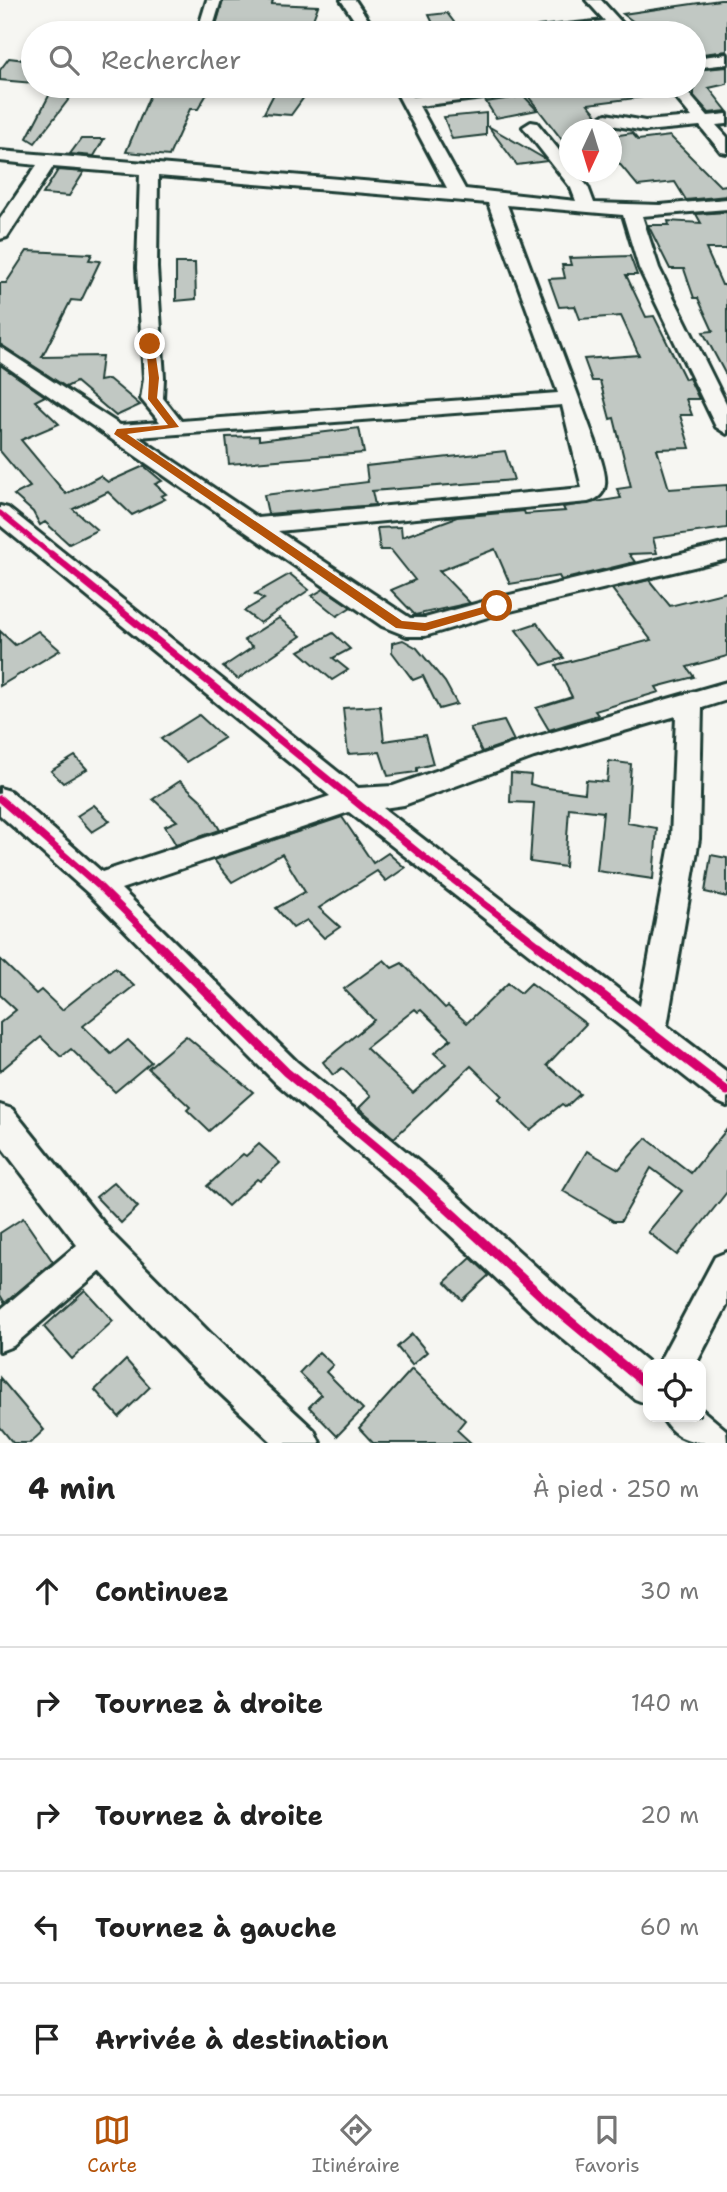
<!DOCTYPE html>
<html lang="fr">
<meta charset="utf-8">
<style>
:root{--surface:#fff;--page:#f2f2f2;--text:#222;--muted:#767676;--line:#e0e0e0;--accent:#b45309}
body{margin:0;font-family:"Shantell Sans",sans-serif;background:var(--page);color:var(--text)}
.controls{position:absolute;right:21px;bottom:21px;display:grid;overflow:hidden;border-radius:14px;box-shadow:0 4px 10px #0003}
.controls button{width:63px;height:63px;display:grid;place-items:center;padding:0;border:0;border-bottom:2px solid var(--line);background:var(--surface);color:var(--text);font:35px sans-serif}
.compass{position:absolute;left:559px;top:119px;width:63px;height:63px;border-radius:50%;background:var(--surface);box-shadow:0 4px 10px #0003;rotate:184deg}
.stop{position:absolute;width:21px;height:21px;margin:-16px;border:5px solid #b45309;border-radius:50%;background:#fff}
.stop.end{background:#b45309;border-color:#fff;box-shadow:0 2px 7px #0008}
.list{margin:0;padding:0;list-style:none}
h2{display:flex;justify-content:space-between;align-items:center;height:91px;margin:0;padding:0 28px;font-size:30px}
h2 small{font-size:23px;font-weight:400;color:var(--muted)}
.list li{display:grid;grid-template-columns:46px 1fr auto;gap:21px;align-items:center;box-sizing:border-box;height:112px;padding:0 28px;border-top:2px solid var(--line)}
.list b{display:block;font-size:26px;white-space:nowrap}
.list em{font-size:23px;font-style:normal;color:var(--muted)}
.icon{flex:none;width:38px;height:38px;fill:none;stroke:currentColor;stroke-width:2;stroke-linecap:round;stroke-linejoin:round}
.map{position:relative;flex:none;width:727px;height:1443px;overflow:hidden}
.search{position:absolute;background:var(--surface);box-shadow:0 4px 10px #0003;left:21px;right:21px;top:21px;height:77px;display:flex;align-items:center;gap:18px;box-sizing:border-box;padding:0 24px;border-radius:38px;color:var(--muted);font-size:26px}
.sheet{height:651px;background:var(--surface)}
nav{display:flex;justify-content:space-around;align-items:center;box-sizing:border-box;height:98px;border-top:2px solid var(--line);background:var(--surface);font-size:19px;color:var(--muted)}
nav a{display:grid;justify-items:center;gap:4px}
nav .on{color:var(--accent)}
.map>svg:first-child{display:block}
.building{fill:#c1c8c3;stroke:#1f3d34;stroke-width:2;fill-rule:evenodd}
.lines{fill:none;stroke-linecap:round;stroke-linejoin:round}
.street-casing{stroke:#1f3d34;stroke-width:6}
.street{fill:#f6f6f2;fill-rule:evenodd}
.cycleway-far2-casing{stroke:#f6f6f2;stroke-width:9}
.cycleway-far1-casing{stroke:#f6f6f2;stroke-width:11}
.cycleway-casing{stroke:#f6f6f2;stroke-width:13}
.cycleway-far2{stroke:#d6006c;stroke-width:5}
.cycleway-far1{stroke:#d6006c;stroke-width:7}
.cycleway{stroke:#d6006c;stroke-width:9}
.route{fill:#b45309}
</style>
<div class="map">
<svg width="727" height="1443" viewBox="0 0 727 1443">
<rect width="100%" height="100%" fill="#f6f6f2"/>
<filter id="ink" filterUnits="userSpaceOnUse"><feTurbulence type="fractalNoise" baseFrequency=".0143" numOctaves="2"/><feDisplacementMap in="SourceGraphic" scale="14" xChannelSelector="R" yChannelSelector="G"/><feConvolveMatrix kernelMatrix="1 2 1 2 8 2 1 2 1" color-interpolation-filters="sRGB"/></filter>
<g filter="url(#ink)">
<!-- building -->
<g class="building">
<polygon points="273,0 272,4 318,6 309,30 293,28 287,33 272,33 274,27 216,25 223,1"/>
<polygon points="720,0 727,0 727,51 694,55 694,33 649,33 623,14"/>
<polygon points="447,13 460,30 437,32 429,15"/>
<polygon points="9,58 33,61 33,83 0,80 0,70"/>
<polygon points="727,67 727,84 709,88 727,111 709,113 694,96 694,70"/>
<polygon points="54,86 79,86 35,143 27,138"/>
<polygon points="278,86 312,86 291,115 264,113"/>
<polygon points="598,86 643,86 644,97 588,104 598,116 595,118 598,124 611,130 570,130 570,150 528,96"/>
<polygon points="169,88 210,89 198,109 190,109 169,156 126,152 152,90 168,91"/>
<polygon points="524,96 537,110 496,118 486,102"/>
<polygon points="486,113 486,135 452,139 444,117"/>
<polygon points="488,126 545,159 547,161 517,165"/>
<polygon points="632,133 638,140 670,136 720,186 727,185 727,196 686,200 675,182 638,186 612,155 612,136"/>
<polygon points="81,139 104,139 94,156 70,154"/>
<polygon points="58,170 84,172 69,196 43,194"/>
<polygon points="727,212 727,249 706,249 722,285 727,285 727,377 703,332 713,331 698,298 694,298 684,269 670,269 648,225 669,225 668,221 701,223 696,214"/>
<polygon points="27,251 92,254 89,260 100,261 81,301 71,300 42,357 102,356 99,381 109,379 140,405 116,416 76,382 66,387 0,344 0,283 6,283"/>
<polygon points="630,256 637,275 626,275 646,317 654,316 685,379 689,378 699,399 686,399 692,415 680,415 690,448 657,449 669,489 727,485 727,528 653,538 657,553 629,554 635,562 561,580 559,576 510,584 495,549 439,571 470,603 415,615 391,590 415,580 391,550 380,550 377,528 401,527 402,537 457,517 524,511 525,514 565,511 563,507 621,498 617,489 631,487 614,418 610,419 600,381 592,381 584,359 639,355 621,316 580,319 575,306 559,307 549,279 565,278 562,265 571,265 569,258"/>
<polygon points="176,263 195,263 196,299 176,301"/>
<polygon points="0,365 45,396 35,401 59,424 21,440 66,494 100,476 108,482 144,466 162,481 155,484 166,494 161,496 165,499 132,515 108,492 73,509 97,530 69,544 45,522 40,525 33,512 14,495 30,487 0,451"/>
<polygon points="359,428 364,453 229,464 226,437 259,436 259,440"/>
<polygon points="505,451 514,480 372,491 375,505 268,514 264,495 368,482 366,466"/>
<polygon points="290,574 309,590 260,623 244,611 264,599 255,594"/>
<polygon points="649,580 670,606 727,592 727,656 687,667 694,677 656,687 659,692 595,711 598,715 549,730 536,708 572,697 556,665 651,640 612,589"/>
<polygon points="324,589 351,607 337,616 312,596"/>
<polygon points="279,618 301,636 238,679 223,667 253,647 244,640"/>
<polygon points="537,623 564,658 542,665 516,630"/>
<polygon points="0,631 15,645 38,631 60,650 0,686"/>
<polygon points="333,633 350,649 333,658 348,670 332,680 299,651"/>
<polygon points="403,640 417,648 445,682 457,704 439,709 423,676 413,680 392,652 392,643"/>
<polygon points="380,706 384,741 425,735 433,764 417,768 417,772 388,776 380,752 348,754 343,708"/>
<polygon points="199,715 224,738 186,762 161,739"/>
<polygon points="504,721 514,741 482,752 470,728"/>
<polygon points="75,756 87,769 63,783 51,771"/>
<polygon points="609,761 631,764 627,823 657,828 653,879 597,871 603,812 569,808 565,867 530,862 534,803 510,802 511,773 531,775 530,784 540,787 585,793 586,780 607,782"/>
<polygon points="180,781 203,802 220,830 176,845 165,826 177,821 153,799"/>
<polygon points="94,805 110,821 92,832 77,816"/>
<polygon points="342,817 373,863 388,853 405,868 386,881 377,871 319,908 340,927 324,938 307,920 293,928 276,908 305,892 282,854 232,882 214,860"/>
<polygon points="711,855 727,858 727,897 705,892"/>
<polygon points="0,959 36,994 41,990 62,1010 115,968 134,986 83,1026 111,1054 128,1040 151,1062 115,1092 71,1049 61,1057 41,1037 0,1071 0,1023 16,1010 0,995"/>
<path d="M384 960 392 968 402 963 445 1008 448 1006 467 1023 508 983 521 993 531 983 586 1024 547 1065 580 1094 566 1107 562 1104 530 1130 498 1099 502 1096 471 1066 394 1138 359 1108 371 1096 342 1068 333 1075 323 1062 374 1020 344 989ZM415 1009 418 1012 421 1010 451 1039 434 1053 446 1064 413 1093 366 1048Z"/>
<polygon points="186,1036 253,1092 209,1131 187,1110 190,1107 148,1068"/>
<polygon points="727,1129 727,1192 677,1255 648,1232 682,1191 651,1168 621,1221 614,1221 563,1191 587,1151 619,1169 646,1138 691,1173"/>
<polygon points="259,1144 280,1163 260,1181 257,1179 228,1206 207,1186 243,1154 246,1156"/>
<polygon points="114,1182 138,1207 121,1223 96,1197"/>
<polygon points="23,1218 53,1262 5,1303 0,1295 0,1233"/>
<polygon points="471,1258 489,1275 462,1300 445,1282"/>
<polygon points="85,1290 113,1321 72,1359 44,1327"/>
<polygon points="412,1334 427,1352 412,1365 397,1347"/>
<polygon points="319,1352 333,1365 326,1372 363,1409 337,1436 309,1407 321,1395 299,1373"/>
<polygon points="126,1360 150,1387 119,1417 95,1390"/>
<polygon points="412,1369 465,1420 457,1430 471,1443 373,1443 359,1428"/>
<polygon points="0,1378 44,1430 30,1443 13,1443 0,1427"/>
</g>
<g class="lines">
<!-- street casing -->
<g class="street-casing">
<g id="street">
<polygon points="207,0 221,0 211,33 197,33"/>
<polygon points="341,0 355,0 377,33 363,33"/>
<polygon points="586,0 601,0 631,33 617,33 612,29 575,33 530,33 538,28 605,21"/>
<polygon points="727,54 727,64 694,68 694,58"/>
<path d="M393 86H407L413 97 503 86H549L541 91 419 106 465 189 576 201 571 188 523 127 531 122 537 123 570 164V172H576L588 187 594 203 660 205 727 199V209L642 216 659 268 727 405V434L716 427 639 268 623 215 507 205 595 441C601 463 618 494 588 502L278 531 410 618H425L497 598 727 543V559L498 614 425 636H407L382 626 0 362V347L120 425 160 422 141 399 144 378 137 268 140 174 53 167 7 237 0 239V219L37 165 0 161V151L447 188ZM158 176 488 203 558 393 181 421 163 398 164 378 157 268ZM562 405 582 488 258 518 138 437Z"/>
<polygon points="666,86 682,86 708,116 727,114 727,124 716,125 727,137 727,153 721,152 700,126 645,131 600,123 598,119 606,114 645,121 692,117"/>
<path d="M0 506 8 508 358 788 393 786 518 742 727 682V700L702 708 699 839 667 1026 727 1072V1106L716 1101 349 812 121 889 297 1062 430 1171 564 1292 650 1364 648 1404 635 1399 538 1318 406 1193 275 1082 88 893 0 815V788L10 791 102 872 330 796 0 525ZM676 716 671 839 640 1006 383 808 404 805 534 757Z"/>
<polygon points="0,1105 12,1109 113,1235 212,1335 314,1430 320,1443 273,1443 186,1361 100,1271 13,1346 0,1351 0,1310 77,1245 0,1145"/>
<polygon points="727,1252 727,1305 696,1364 658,1364 715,1257"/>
<path d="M701 1409 726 1430 727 1443C697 1443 676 1443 662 1417H701Z"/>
</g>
</g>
<!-- street -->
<use href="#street" class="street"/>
<!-- cycleway-far2 casing -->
<g class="cycleway-far2-casing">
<polyline id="cycleway-far2" points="0,513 53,556"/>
</g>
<!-- cycleway-far1 casing -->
<g class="cycleway-far1-casing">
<g id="cycleway-far1">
<polyline points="51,554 426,859 542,948"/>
<polyline points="0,799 98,885 162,948"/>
</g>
</g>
<!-- cycleway casing -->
<g class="cycleway-casing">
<g id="cycleway">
<polyline points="160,946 286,1072 418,1182 551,1305 648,1386"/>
<polyline points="539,946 727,1091"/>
</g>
</g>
<!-- cycleway-far2 -->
<use href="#cycleway-far2" class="cycleway-far2"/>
<!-- cycleway-far1 -->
<use href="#cycleway-far1" class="cycleway-far1"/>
<!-- cycleway -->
<use href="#cycleway" class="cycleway"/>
</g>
</g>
<!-- route -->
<polygon class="route" points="150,341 154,344 159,378 157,398 179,427 127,434 402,621 425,623 497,603 500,604 500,609 425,631 396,628 114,434 117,429 168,425 148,399 149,378 146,344"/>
</svg>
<div class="controls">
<button><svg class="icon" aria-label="locate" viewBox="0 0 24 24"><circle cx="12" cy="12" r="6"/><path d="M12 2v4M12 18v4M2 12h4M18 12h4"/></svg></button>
</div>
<svg class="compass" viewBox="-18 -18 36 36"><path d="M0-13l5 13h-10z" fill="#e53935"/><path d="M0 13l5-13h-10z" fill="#767676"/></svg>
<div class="stop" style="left:497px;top:606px"></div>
<div class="stop end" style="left:150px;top:344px"></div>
<div class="search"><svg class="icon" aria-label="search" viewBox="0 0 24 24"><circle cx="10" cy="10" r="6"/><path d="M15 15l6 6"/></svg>Rechercher</div>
</div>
<section class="sheet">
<h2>4 min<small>À pied · 250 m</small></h2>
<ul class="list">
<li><svg class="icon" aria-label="ahead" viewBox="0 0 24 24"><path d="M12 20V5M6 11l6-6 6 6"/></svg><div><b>Continuez</b></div><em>30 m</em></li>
<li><svg class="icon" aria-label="right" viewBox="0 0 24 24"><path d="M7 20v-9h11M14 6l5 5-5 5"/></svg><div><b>Tournez à droite</b></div><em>140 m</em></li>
<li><svg class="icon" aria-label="right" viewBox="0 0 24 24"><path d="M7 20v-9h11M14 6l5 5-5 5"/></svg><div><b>Tournez à droite</b></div><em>20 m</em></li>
<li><svg class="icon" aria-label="left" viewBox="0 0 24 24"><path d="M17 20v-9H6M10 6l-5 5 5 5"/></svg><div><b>Tournez à gauche</b></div><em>60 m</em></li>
<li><svg class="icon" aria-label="arrive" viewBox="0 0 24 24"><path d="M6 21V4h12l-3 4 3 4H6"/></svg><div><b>Arrivée à destination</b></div></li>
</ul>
</section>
<nav>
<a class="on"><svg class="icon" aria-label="map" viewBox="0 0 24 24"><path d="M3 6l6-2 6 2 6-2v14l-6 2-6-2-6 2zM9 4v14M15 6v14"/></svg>Carte</a>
<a><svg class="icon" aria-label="directions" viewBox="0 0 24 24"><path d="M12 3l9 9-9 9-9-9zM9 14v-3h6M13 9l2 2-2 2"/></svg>Itinéraire</a>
<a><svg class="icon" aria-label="saved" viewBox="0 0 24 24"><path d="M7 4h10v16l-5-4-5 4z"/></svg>Favoris</a>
</nav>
